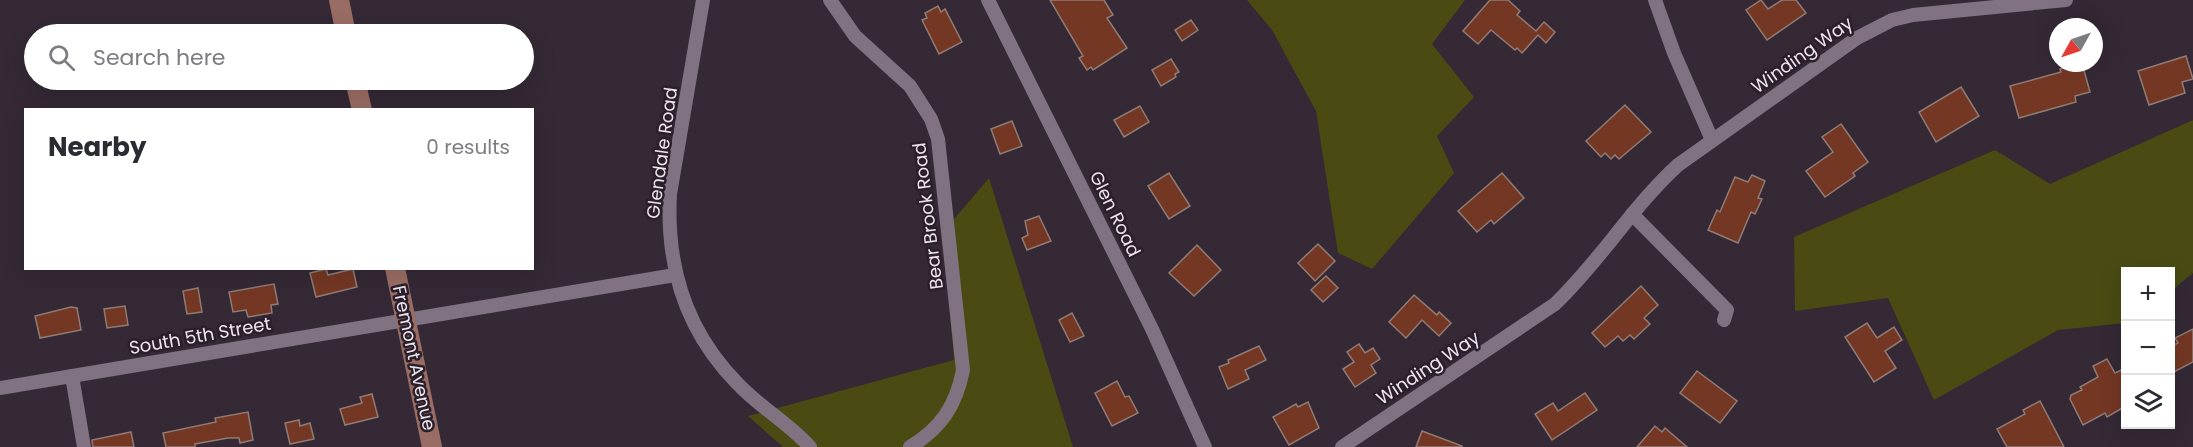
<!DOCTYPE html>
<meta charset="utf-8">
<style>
:root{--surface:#fff;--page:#f7f7f7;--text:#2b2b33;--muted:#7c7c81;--line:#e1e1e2}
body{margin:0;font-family:Poppins,sans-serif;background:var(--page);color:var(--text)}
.controls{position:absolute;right:18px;bottom:18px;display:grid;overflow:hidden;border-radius:0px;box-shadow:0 6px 24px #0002}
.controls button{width:54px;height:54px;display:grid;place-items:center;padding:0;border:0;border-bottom:2px solid var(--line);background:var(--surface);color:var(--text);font:30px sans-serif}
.compass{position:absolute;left:2049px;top:18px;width:54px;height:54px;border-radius:50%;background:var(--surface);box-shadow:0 6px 24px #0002;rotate:230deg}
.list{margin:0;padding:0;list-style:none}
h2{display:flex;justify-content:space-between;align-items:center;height:78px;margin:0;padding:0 24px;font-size:26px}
h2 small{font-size:20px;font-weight:400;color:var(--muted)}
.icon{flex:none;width:33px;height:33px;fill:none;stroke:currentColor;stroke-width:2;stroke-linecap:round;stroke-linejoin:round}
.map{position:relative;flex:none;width:2193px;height:447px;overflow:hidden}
.search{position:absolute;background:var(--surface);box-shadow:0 6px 24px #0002;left:24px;top:24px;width:510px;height:66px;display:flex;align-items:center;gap:15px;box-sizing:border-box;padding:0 21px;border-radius:33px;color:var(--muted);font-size:22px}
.panel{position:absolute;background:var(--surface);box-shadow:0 6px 24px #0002;left:24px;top:108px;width:510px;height:162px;border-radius:0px}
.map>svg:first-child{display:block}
.green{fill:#494b13}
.building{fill:#743724;stroke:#907b75;stroke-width:1.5}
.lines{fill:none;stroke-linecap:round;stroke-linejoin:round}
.street{stroke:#807281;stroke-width:14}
.secondary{stroke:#9a6d64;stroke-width:20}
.labels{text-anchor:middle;stroke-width:5;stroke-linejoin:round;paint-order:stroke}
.street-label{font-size:18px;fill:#ede5ed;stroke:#2a1f2b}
</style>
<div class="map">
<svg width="2193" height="447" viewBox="0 0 2193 447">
<rect width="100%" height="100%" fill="#342935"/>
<!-- green -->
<g class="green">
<polygon points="1247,0 1465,0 1432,44 1474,97 1437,136 1454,173 1372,269 1338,253 1316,111 1272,30"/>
<polygon points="2193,120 2193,273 2171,291 2170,272 2126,272 2125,323 2058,330 1934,400 1888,298 1795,311 1794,237 1995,150 2050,184"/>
<polygon points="989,178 1073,447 783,447 748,416 954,360 943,232"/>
</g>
<!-- building -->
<g class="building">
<polygon points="1050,0 1104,0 1113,15 1107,18 1127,48 1093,70 1091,67 1087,70 1079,58 1083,56"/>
<polygon points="1490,0 1508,0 1520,11 1517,15 1536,31 1544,22 1555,32 1546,43 1538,35 1522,53 1517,48 1515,50 1491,30 1478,44 1463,31"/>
<polygon points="1761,0 1768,9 1782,0 1796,0 1806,13 1767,40 1746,10"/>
<polygon points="938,6 941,12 945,9 962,42 939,54 922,20 927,18 925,13"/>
<polygon points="1191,20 1198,30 1182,41 1175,30"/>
<polygon points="2186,56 2193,79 2182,82 2185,93 2149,105 2138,71"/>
<polygon points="1171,59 1179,72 1175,74 1176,77 1161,86 1152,70"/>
<polygon points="2082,63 2090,92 2075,96 2076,102 2019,118 2010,86 2061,72 2060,69"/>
<polygon points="1961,87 1979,116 1936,142 1919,112"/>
<polygon points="1625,105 1651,132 1619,159 1615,155 1611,159 1605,153 1601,157 1586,141"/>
<polygon points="1140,106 1149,122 1124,137 1114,120"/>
<polygon points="1012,121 1022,146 1000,154 991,129"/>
<polygon points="1841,124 1868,162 1853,173 1855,176 1825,197 1806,171 1833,152 1822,137"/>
<polygon points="1169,173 1190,206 1169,219 1148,186"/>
<polygon points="1502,173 1524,198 1494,224 1491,220 1477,232 1458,211"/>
<polygon points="1752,175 1765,181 1758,198 1762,199 1755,214 1751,212 1738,243 1708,230 1717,210 1720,212 1735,177 1748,182"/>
<polygon points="1039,216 1051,241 1027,250 1022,238 1028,235 1025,221"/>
<polygon points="1318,244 1335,261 1315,281 1298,263"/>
<polygon points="1197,245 1221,270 1194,296 1169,273"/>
<polygon points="326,269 328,275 353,269 357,287 316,297 310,273"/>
<polygon points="1326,276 1338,288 1323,302 1311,290"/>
<polygon points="274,284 278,304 271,305 272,313 248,317 246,310 233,312 229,292"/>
<polygon points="1641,286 1658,305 1644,318 1650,324 1634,339 1630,335 1623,341 1618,336 1605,347 1592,333"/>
<polygon points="198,288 202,312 187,314 183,291"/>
<polygon points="1414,295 1437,315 1439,312 1451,323 1439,336 1422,320 1406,338 1389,322"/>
<polygon points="125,306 128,325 107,328 104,309"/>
<polygon points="71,307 77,308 81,330 40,338 35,316"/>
<polygon points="1072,313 1084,336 1070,342 1059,320"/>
<polygon points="1867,323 1877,338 1894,327 1902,340 1885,351 1896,368 1874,382 1845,337"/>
<polygon points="2193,329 2193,362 2170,374 2170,347 2178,343 2175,338"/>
<polygon points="1359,344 1365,353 1373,348 1380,359 1371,365 1376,373 1355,387 1343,369 1354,362 1347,352"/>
<polygon points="1259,346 1266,360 1245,370 1249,379 1228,389 1219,367 1229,363 1228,360"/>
<polygon points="2107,359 2115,373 2126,368 2126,406 2107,417 2105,413 2083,425 2070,399 2071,395 2082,390 2080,387 2098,377 2093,366"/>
<polygon points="1697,371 1737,401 1720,423 1680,393"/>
<polygon points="1117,381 1125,397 1129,396 1138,413 1112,426 1095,393"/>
<polygon points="1585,393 1597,410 1552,440 1535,414 1553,403 1558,411"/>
<polygon points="372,394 378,417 345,425 340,409 362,403 360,397"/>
<polygon points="2040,401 2064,447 2007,447 1997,429 2025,414 2023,410"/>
<polygon points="1308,402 1319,428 1289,445 1273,417 1296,404 1298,407"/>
<polygon points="248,412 253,440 240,443 239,438 228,438 195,444 195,447 166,447 163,433 216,422 215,418"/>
<polygon points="299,420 300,426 310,423 314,439 290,444 285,423"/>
<polygon points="1655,426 1662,432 1665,428 1687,447 1637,447"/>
<polygon points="1422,431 1462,446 1462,447 1416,447"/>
<polygon points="131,432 134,447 93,447 92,440"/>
</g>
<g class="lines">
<!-- street -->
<g class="street">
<path d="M703 0 670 194C666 266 685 330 737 383 759 407 789 423 810 447"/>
<path d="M830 0 855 36 910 86 931 119 938 139 963 370C956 406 941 428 910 447"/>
<polyline points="988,0 1152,329 1205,447"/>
<polyline points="1655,0 1674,53 1712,140"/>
<polyline points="1632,214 1727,310 1724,320"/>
<polyline points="72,376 84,447"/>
<polyline points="0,388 675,275"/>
<path d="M1342 447 1555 304C1601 260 1632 207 1678 165L1857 38 1892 20 1913 15 2066 0"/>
</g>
<!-- secondary -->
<g class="secondary">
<polyline points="339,0 346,34"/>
<polyline points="355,80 362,110"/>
<polyline points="395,268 432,447"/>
</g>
</g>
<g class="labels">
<!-- street labels -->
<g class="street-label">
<text transform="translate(1802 55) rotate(-35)" y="6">Winding Way</text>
<text transform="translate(662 153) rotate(-82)" y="6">Glendale Road</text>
<text transform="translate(1115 214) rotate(64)" y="6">Glen Road</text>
<text transform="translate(928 216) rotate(-97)" y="6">Bear Brook Road</text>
<text transform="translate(200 336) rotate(-10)" y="6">South 5th Street</text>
<text transform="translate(414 358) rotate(78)" y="6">Fremont Avenue</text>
<text transform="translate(1428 368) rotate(-33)" y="6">Winding Way</text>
</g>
</g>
</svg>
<div class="controls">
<button>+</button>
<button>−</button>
<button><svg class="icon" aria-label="layers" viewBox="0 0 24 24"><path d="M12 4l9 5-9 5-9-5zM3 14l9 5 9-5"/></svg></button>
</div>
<svg class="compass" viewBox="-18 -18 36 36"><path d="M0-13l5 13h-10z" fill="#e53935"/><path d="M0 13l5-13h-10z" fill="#7c7c81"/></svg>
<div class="search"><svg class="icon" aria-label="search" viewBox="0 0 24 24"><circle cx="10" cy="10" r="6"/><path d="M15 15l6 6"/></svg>Search here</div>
<section class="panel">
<h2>Nearby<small>0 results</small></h2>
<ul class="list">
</ul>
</section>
</div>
